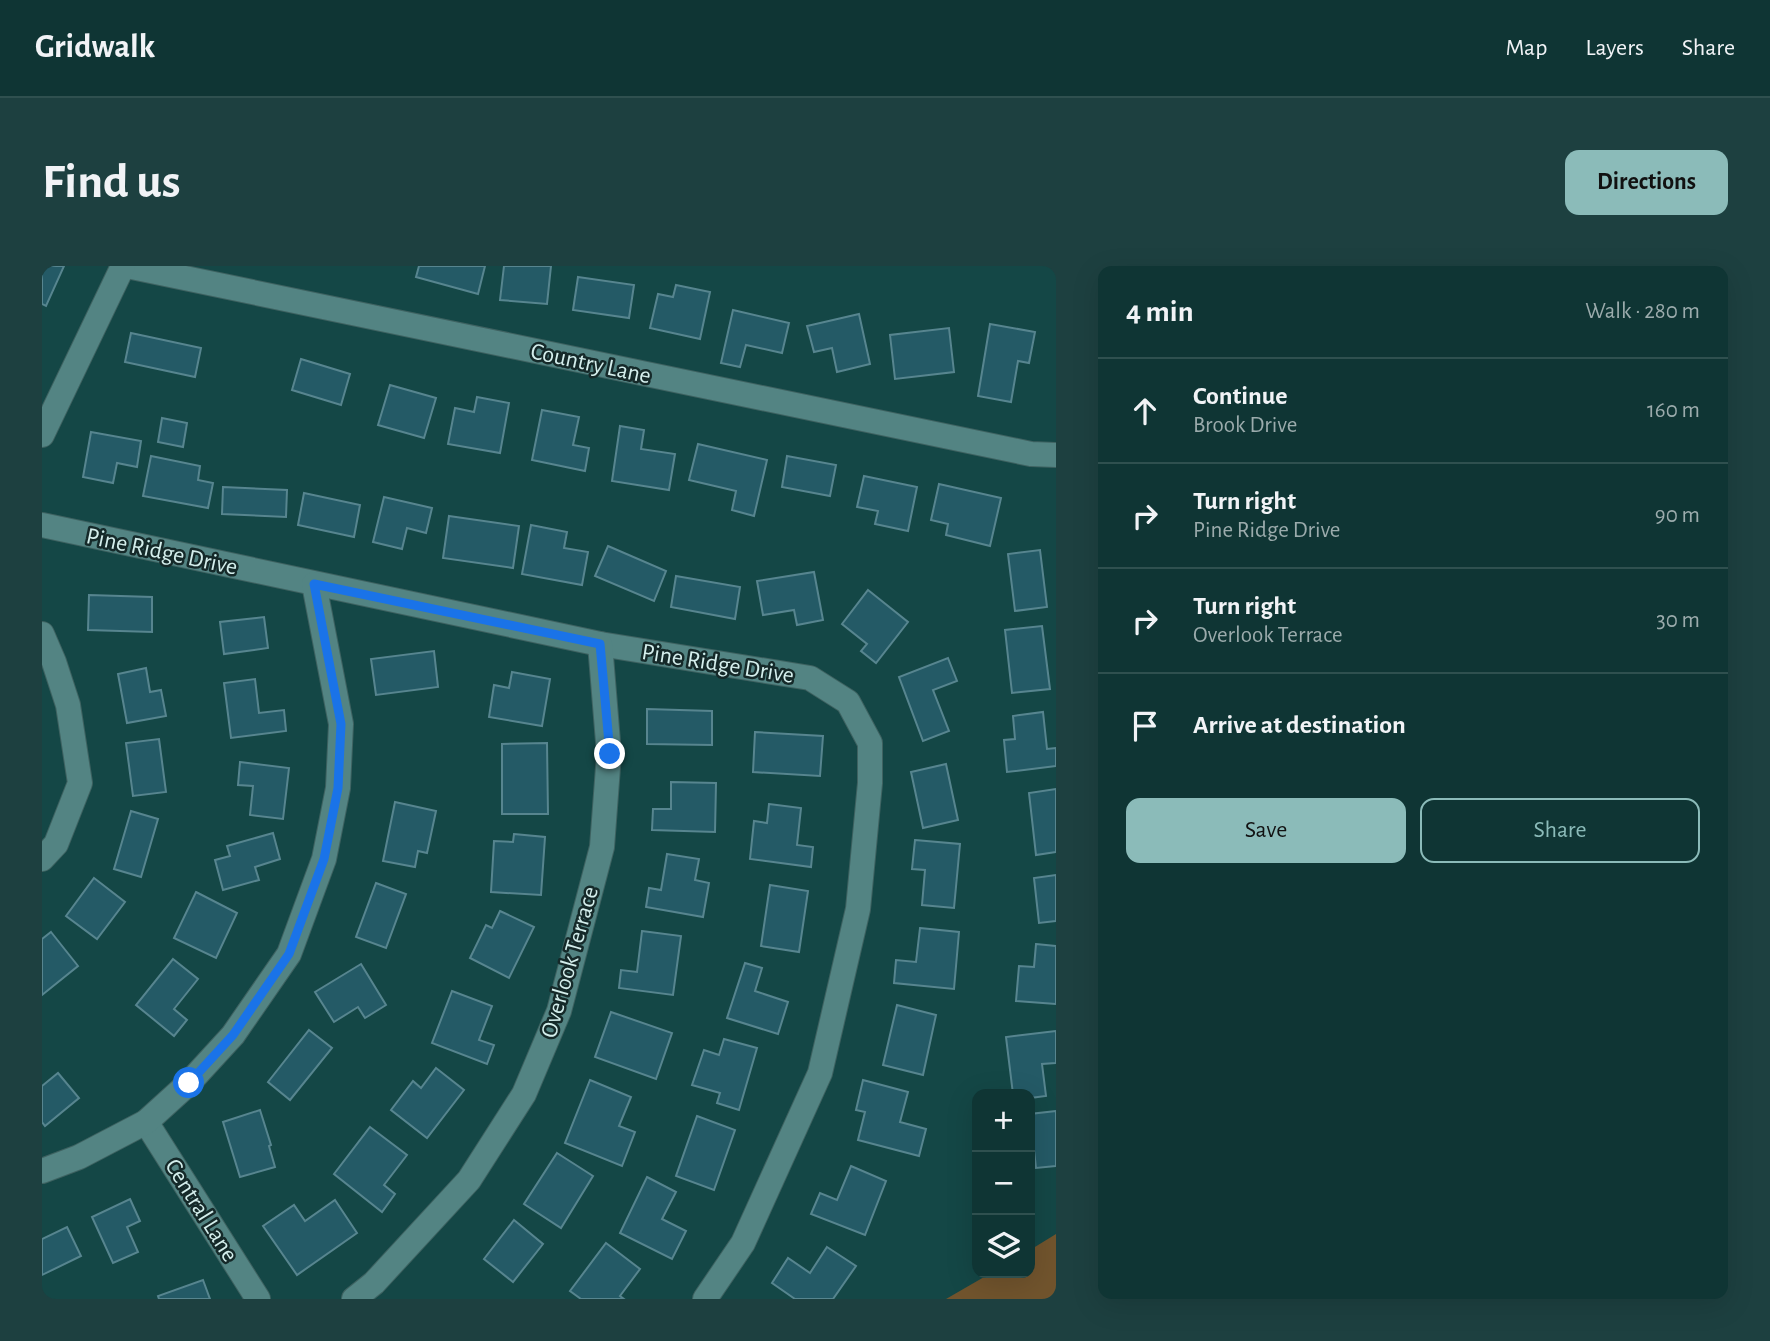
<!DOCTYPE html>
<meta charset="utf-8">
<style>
:root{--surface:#0f3534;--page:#1d4040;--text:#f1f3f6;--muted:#9babac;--line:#2f504f;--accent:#8bbbb9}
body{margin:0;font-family:"Alegreya Sans",sans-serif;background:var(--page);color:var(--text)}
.controls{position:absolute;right:21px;bottom:21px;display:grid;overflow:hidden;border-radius:14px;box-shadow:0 7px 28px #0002}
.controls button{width:63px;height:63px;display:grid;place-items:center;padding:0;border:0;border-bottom:2px solid var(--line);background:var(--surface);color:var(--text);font:35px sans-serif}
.stop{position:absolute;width:21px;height:21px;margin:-16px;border:5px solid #1a73e8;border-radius:50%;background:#fff}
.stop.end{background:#1a73e8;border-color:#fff;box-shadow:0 2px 7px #0008}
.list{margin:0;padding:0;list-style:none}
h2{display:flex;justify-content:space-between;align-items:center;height:91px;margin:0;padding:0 28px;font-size:30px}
h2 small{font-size:23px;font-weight:400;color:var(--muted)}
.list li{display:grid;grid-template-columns:46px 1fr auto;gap:21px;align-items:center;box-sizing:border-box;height:105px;padding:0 28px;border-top:2px solid var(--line)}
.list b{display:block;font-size:26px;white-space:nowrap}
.list p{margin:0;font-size:23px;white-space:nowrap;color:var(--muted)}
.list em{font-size:23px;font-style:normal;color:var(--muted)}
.actions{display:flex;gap:14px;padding:21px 28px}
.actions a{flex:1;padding:16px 0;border:2px solid var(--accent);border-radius:14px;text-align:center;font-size:24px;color:var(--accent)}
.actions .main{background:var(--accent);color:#111}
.icon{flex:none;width:38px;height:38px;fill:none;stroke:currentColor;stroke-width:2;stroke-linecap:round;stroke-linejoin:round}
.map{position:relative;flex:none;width:1014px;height:1033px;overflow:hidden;border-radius:14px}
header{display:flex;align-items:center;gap:42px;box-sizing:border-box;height:98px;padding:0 35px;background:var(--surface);border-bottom:2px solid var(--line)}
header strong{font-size:33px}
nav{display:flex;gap:38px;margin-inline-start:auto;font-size:24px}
.intro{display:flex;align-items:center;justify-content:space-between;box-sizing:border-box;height:168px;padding:0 42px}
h1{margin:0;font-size:49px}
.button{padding:18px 32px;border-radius:14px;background:var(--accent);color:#111;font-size:24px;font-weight:700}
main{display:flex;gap:42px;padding:0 42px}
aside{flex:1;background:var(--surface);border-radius:14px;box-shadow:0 7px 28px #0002}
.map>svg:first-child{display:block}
.green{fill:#71542d}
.building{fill:#245a66;stroke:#57858f;stroke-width:2}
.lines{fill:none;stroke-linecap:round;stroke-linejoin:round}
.street-casing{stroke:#3e6261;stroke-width:26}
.street{stroke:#538483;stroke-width:24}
.route{stroke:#1a73e8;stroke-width:9}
.labels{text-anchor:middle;stroke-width:5;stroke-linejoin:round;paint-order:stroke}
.street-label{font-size:24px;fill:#d4eeec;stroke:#152929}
</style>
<header>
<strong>Gridwalk</strong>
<nav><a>Map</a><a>Layers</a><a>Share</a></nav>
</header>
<div class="intro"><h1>Find us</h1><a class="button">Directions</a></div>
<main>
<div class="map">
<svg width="1014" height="1033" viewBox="0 0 1014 1033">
<rect width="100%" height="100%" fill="#144746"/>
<!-- green -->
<polygon class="green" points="1014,968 1014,1033 904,1033 949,1007 988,1007 988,984"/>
<!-- building -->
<g class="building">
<polygon points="0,0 22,0 4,40 0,38"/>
<polygon points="377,0 443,0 436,28 374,11"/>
<polygon points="462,0 509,0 505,38 458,34"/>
<polygon points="536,11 592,19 587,52 531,44"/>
<polygon points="634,19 668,26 658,73 608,62 616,28 631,31"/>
<polygon points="691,44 747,57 740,87 704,79 698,101 679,97"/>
<polygon points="817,48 828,98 795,106 790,82 772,86 765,60"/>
<polygon points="948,58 993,66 987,97 976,95 969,136 936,130"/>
<polygon points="907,62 912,106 853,113 848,69"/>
<polygon points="89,67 159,82 153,111 83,96"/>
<polygon points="259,93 308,108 299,139 250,124"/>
<polygon points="348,119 394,132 382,172 336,159"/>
<polygon points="435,131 467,137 458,187 406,178 413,142 432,146"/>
<polygon points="500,144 537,151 531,179 547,182 543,205 490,194"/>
<polygon points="120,152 145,157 141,181 116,176"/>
<polygon points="578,160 602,164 599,183 633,188 627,224 570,215"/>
<polygon points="49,166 99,175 95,201 75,197 71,217 41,211"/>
<polygon points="656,178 725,194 712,250 690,244 694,225 647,214"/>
<polygon points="109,190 158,200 156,214 171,217 166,242 101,230"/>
<polygon points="745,190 794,199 788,230 740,221"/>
<polygon points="822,210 875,221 866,265 833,258 836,245 815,241"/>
<polygon points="897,218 959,232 948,280 904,269 906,258 889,254"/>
<polygon points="181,221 245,224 244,251 180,248"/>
<polygon points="262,227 318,239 312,271 256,259"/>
<polygon points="342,231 390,242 384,267 365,262 360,283 331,276"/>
<polygon points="407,250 477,260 471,302 401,292"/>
<polygon points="489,259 525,266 522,282 546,286 540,319 480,308"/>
<polygon points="566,280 624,305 612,335 553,310"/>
<polygon points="998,284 1005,341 973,345 966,288"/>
<polygon points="772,306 781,354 755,359 752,344 721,349 715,315"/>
<polygon points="634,310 698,321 693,353 629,341"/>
<polygon points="826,324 866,356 834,397 819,385 825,378 800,358"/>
<polygon points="47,329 110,331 110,366 46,364"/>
<polygon points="222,351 226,382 182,388 178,356"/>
<polygon points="1000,360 1008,423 970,427 963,364"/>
<polygon points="392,385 396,421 334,429 329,393"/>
<polygon points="906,392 915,415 891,424 907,465 881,475 857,411"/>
<polygon points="104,402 108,426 119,424 124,450 85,457 76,408"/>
<polygon points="470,406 508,413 500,460 447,451 452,419 467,422"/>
<polygon points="213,413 217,447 242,444 244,465 189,472 182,417"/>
<polygon points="605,443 670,445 670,479 605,478"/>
<polygon points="1001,446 1005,483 1014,482 1014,500 965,506 962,474 973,473 971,450"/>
<polygon points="713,466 781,470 778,510 711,506"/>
<polygon points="117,473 124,526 91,530 84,477"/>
<polygon points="505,477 506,548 460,548 460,478"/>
<polygon points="198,496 247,502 241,553 208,549 211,520 196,519"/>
<polygon points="904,498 916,554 881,562 869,506"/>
<polygon points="629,516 674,517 673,566 610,564 611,543 629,543"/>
<polygon points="1014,523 1014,586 994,589 987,527"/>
<polygon points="353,536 394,545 385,587 376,585 373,601 341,595"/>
<polygon points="727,538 759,542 755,579 771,581 769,601 708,593 712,555 725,557"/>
<polygon points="89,545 116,553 99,611 72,603"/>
<polygon points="231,567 238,593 213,601 217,614 181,624 173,594 188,590 185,580"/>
<polygon points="472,568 503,571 499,629 449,626 452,575 471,576"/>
<polygon points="873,574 918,578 912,642 880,639 883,604 870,603"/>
<polygon points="625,588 657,593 653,614 667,617 661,651 604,641 607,622 619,624"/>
<polygon points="1014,609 1014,655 997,657 992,612"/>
<polygon points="52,612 83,636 55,673 24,650"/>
<polygon points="334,617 364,628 344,682 314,671"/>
<polygon points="728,619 766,625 757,686 719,680"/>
<polygon points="154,626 195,647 174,692 132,672"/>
<polygon points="458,645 492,661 467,712 428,692 444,659 450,662"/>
<polygon points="878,662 917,666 912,723 852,717 854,694 874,696"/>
<polygon points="600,665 639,670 631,729 577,722 579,704 595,706"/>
<polygon points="9,666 36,700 0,729 0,673"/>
<polygon points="994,678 1014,680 1014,738 974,735 977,700 992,701"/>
<polygon points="131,693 156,713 132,743 145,754 132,770 94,739"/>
<polygon points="703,697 720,702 713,725 746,736 736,768 685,752"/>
<polygon points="319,698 344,739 323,752 316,741 292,756 273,726"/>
<polygon points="410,725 450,740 437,774 452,779 445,798 390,777"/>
<polygon points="855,739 894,749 881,809 841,799"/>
<polygon points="569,746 630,767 614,813 553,791"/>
<polygon points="267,764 290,782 248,834 226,816"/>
<polygon points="1014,765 1014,797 1000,798 1004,830 988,832 988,828 971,828 964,771"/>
<polygon points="682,773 715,782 697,844 675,837 678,827 650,819 662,784 677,789"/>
<polygon points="394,802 422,824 385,872 349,844 371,815 379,822"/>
<polygon points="16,807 37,832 3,860 0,856 0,820"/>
<polygon points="548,814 589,831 577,860 593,866 580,900 523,877"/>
<polygon points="821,814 866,826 858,856 884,863 877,890 816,874 823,846 814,844"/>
<polygon points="218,844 229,879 227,880 233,901 198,911 181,856"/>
<polygon points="1014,845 1014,900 994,902 988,848"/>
<polygon points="655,850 693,864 672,924 634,910"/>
<polygon points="328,861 365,889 342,919 353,928 340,946 292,908"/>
<polygon points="515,887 551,910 519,962 482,938"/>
<polygon points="809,900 844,915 823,969 769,948 778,927 795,934"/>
<polygon points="605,911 634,926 620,953 644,965 630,993 578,967"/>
<polygon points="88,933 98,955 85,961 96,986 71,997 50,951"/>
<polygon points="293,934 315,967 255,1009 221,960 252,939 263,955"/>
<polygon points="472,954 501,978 471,1016 442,993"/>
<polygon points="25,961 39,990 0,1009 0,973"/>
<polygon points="564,977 598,1003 578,1030 582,1033 539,1033 528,1025"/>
<polygon points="785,981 814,1000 791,1033 753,1033 730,1017 746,992 768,1007"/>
<polygon points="161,1014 168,1033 117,1033 116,1030"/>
</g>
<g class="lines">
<!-- street casing -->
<g class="street-casing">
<g id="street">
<polyline points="85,0 989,188 1014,189"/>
<polyline points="0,169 81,0"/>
<polyline points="0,259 558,378 768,412 806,436 828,477 828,517 816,643 778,807 701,977 663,1033"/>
<polyline points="0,368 12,396 26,439 38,517 14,578 0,593"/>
<polyline points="104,856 216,1033"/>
<polyline points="0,905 37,891 104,856 147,817 191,769 247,688 282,593 296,522 299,458 272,318"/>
<polyline points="312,1033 332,1017 427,914 482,828 517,745 560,581 567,488 558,378"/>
</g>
</g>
<!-- street -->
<use href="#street" class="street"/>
</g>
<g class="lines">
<!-- route -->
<polyline class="route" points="147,817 191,769 247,688 282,593 296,522 299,458 272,318 558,378 568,488"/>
</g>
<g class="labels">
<!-- street labels -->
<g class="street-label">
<text transform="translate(549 97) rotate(12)" y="8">Country Lane</text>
<text transform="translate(120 285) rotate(12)" y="8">Pine Ridge Drive</text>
<text transform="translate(676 397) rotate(9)" y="8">Pine Ridge Drive</text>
<text transform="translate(527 696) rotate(-74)" y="8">Overlook Terrace</text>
<text transform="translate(160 944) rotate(58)" y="8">Central Lane</text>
</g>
</g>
</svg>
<div class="controls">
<button>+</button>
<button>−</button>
<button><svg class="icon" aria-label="layers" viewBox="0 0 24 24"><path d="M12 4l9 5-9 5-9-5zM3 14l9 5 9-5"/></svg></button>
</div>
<div class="stop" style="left:147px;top:817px"></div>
<div class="stop end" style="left:568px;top:488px"></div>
</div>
<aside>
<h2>4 min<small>Walk · 280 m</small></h2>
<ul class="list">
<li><svg class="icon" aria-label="ahead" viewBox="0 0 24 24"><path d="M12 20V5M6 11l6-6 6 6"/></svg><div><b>Continue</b><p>Brook Drive</p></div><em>160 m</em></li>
<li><svg class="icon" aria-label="right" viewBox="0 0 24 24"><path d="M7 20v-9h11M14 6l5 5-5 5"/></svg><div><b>Turn right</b><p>Pine Ridge Drive</p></div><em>90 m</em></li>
<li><svg class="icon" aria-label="right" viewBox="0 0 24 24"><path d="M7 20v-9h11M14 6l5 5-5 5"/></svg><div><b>Turn right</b><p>Overlook Terrace</p></div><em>30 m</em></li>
<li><svg class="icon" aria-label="arrive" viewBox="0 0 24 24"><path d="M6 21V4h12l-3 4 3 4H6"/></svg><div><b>Arrive at destination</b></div></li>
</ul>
<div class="actions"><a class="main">Save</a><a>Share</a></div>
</aside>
</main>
